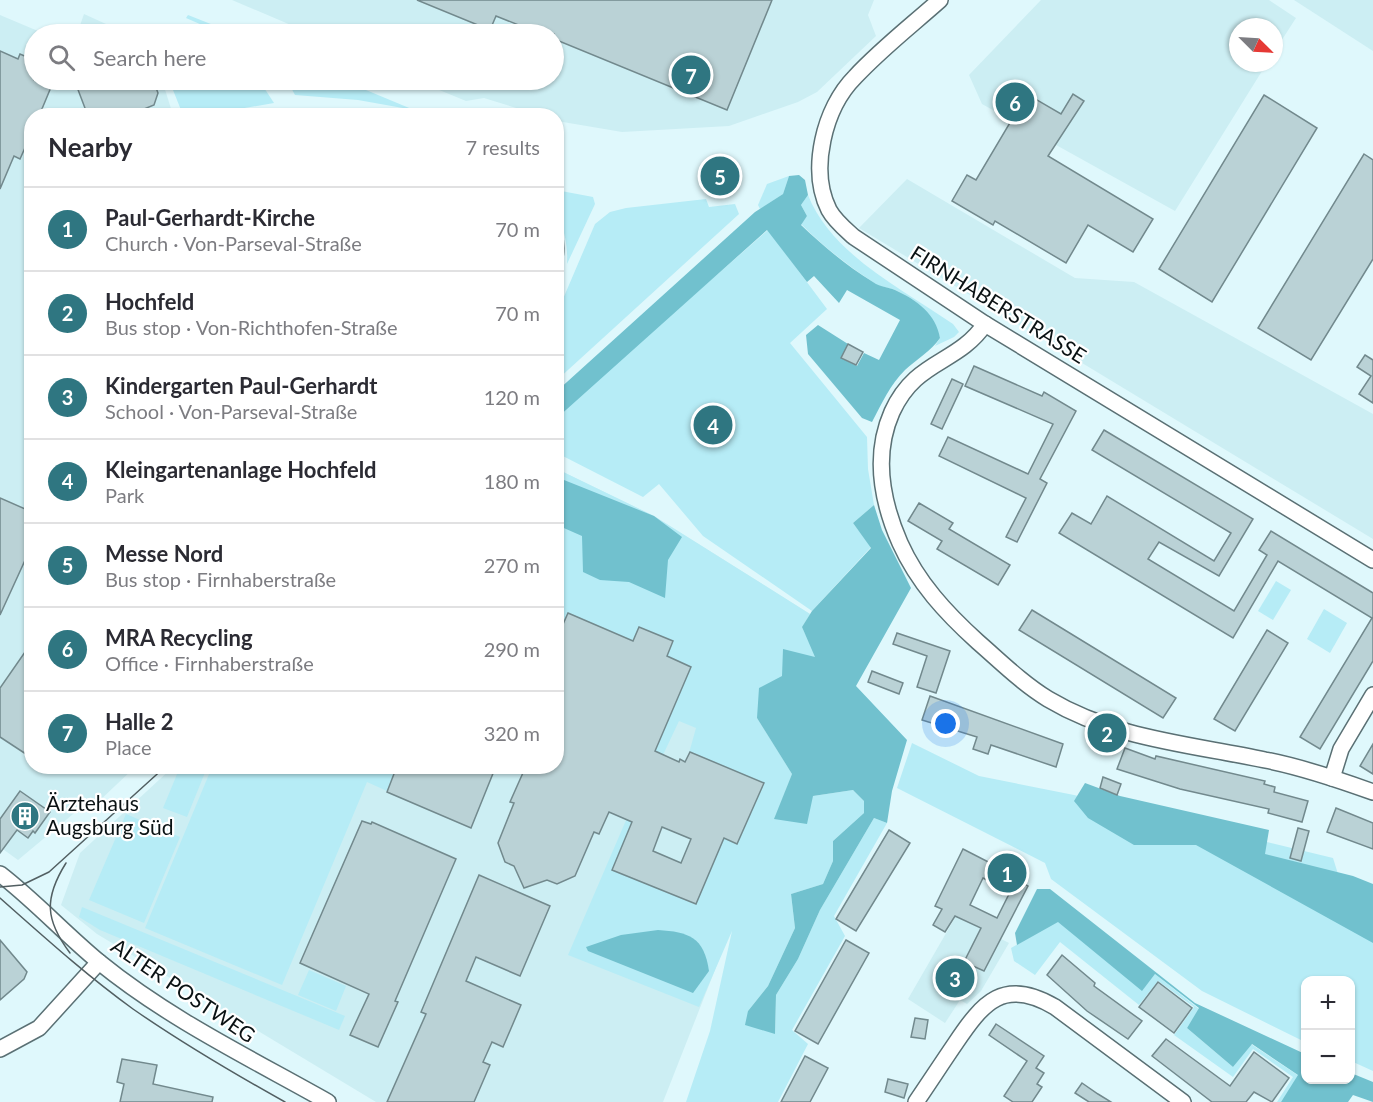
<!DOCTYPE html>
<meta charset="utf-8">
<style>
:root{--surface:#fff;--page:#f2f2f3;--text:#2b2b33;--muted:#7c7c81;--line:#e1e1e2;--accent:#2f7681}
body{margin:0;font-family:Lato,sans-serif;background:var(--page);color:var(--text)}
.controls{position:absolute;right:18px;bottom:18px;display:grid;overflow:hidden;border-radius:12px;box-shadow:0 2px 4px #0004}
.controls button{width:54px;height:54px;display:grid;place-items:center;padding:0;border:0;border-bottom:2px solid var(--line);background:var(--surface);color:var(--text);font:30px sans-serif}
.compass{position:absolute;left:1229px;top:18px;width:54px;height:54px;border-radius:50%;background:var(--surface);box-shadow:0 2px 4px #0004;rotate:114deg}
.you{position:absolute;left:946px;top:724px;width:21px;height:21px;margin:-15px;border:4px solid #fff;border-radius:50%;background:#1a73e8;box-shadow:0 0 0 9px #1a73e833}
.badge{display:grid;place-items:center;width:39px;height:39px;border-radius:50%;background:var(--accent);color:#fff;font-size:20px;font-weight:700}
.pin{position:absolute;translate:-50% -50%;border:3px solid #fff;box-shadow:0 2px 6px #0006}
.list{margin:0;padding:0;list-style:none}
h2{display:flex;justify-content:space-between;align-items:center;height:78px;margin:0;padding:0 24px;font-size:26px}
h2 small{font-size:20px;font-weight:400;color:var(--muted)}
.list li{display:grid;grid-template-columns:39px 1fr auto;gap:18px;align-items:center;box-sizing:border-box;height:84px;padding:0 24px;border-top:2px solid var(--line)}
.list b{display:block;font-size:22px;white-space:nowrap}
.list p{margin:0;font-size:20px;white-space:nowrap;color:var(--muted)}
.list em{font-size:20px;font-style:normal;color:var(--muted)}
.icon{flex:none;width:33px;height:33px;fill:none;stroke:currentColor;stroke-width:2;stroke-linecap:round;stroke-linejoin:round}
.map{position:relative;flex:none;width:1373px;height:1102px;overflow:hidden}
.search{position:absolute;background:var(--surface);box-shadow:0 2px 4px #0004;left:24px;top:24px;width:540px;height:66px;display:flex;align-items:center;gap:15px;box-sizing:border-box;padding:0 21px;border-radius:33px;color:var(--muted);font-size:22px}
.panel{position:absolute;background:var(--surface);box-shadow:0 2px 4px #0004;left:24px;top:108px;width:540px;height:666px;border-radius:24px}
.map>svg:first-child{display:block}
.built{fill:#cceef3}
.green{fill:#b6ecf6}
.forest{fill:#71c1ce}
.building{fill:#bad2d6;stroke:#72898d;stroke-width:1.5;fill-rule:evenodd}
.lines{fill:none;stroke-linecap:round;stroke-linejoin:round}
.minor-casing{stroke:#5a7074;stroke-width:18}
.minor{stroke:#fff;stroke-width:15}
.tram{stroke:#525f62;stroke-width:1.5}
.labels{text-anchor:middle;stroke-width:4.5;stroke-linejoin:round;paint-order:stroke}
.street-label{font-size:21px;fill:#091113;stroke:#fff}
.poi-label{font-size:21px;fill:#091113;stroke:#fff;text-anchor:start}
</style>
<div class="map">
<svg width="1373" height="1102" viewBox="0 0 1373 1102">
<rect width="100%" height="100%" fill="#dff8fc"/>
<!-- built -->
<g class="built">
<polygon points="232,0 874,0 868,15 876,36 817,92 798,102 729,126 622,132 557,121 556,116 539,115 484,98 466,101 415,80 554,80 554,34 312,34"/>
<polygon points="1041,0 1269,0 1296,18 1274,52 1274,27 1238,27 1238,63 1267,63 1175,211 982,104 969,75"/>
<polygon points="1294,0 1373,0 1373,51"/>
<polygon points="84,14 128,34 77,34"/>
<polygon points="0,15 45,34 34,34 34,80 162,80 173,115 32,116 32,766 135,767 97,803 91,799 18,860 0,847"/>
<polygon points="907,179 1075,278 1134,282 1373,414 1373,539 859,228"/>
<polygon points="557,469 654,516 810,614 757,718 792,774 663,1102 376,1102 97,934 61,905 80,853 173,767 556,766"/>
<polygon points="956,916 1009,943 981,991 967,1004 960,1000 945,1023 908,999"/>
</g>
<!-- green -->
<g class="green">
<polygon points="188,15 236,34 223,34 186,18"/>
<polygon points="169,80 259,80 274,103 204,115 183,115"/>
<polygon points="287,80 342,80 414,110 358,100 295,95"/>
<polygon points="789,176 783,194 760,209 758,205 767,184"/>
<path d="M556 190 593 197 595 204 567 264C569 233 556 217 556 190Z"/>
<path d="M808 195C831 254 902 289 953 324L959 332 954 337 935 346 940 338C933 313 919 301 895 290 887 287 879 287 873 282 847 265 823 246 801 224L807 216 801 205Z"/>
<polygon points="706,199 709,207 735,204 739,214 557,380 557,313 595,224 610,212 626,208"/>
<polygon points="768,230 827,309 790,343 867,437 868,469 874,505 853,523 871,547 812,611 703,536 659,484 643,497 557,453 559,413"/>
<polygon points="557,469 654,516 810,614 802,627 816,657 782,676 757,718 792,774 775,818 813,796 853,790 864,801 864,813 833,841 833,861 823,884 791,894 795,928 768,986 748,1011 775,1034 776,995 798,959 820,910 874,818 887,823 834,916 845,936 792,1030 808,1044 778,1102 686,1102 710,1031 732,931 699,1007 568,955 630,811 636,813 613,870 695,904 724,838 737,844 764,783 689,753 696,728 679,721 663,755 655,751 691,667 667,656 673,641 633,641 568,613 557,640"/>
<polygon points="1276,581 1291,590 1273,620 1258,611"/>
<polygon points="1324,609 1347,623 1330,653 1307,639"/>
<polygon points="912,743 979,776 1074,795 1333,858 1338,874 1373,886 1373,1071 1351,1061 1350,980 1306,980 1305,1042 1202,991 1051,879 1045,863 897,788"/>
<polygon points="180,767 199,767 206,770 187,817 163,808"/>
<polygon points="212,767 397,767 387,791 367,782 282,985 145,928"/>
<polygon points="126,814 180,837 144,923 89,900"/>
<polygon points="82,907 345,1016 339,1030 100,930 79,917"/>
<polygon points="1058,921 1142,990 1155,974 1199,1009 1187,1028 1233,1067 1251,1044 1299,1076 1281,1102 1277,1102 1293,1077 1253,1049 1233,1077 1174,1035 1194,1007 1158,981 1139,1005 1060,942 1035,975 1014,961 1011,948"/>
<polygon points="309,970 346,986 336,1011 298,995"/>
</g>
<!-- forest -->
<g class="forest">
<path d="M799 175 805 180 808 195 801 205 807 216 801 225C823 246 847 266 873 282 880 287 888 287 895 290 917 300 936 314 940 338 931 351 917 359 905 370 890 385 882 403 872 422L862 418 808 354 806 335 818 325 848 344 841 358 857 366 864 353 879 360 900 320 847 290 839 303 814 276 807 282 767 230 557 418V391L755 212 783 194 789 176Z"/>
<polygon points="559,478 654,516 682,537 668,560 665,598 629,582 600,580 583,572 582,536 557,525"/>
<polygon points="874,505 882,530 911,588 856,686 907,740 892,791 887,823 874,818 820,910 798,959 776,995 775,1034 745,1025 748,1011 768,986 795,928 791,894 823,884 833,861 833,841 864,813 864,801 853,790 813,796 807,824 774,819 792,774 757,718 759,688 782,676 783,649 815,657 802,627 812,611 871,548 853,523"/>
<polygon points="1085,783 1120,796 1269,830 1265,854 1353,876 1373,884 1373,943 1196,845 1134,845 1088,818 1074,801"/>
<polygon points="1037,889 1050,889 1195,1003 1305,1054 1306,1080 1350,1080 1351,1073 1373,1082 1373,1102 1353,1095 1348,1102 1281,1102 1298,1075 1252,1044 1233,1067 1187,1028 1199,1008 1155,974 1142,991 1058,922 1017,945 1015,933"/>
<path d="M658 930C689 932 704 937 709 971L693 993 588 951 586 947 621 935Z"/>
</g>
<!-- building -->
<g class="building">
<polygon points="417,0 772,0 727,110 554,39 554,34 541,34 496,16 490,30"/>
<polygon points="0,51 18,59 20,54 34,60 34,80 54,80 39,116 32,116 32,132 20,159 14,156 0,189"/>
<polygon points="80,80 153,80 158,93 154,105 127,116 88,116 77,87"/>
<polygon points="1013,86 1061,114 1073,94 1084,101 1048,156 1153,219 1133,252 1088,225 1066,263 995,221 993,225 952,201 967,175 976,180 1014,116 1000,107"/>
<polygon points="1264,95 1317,128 1212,302 1159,269"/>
<polygon points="1364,154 1373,160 1373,259 1311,360 1258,328"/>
<polygon points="848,344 863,352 856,365 841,358"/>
<polygon points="1365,355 1373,360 1373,403 1359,394 1371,376 1357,367"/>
<polygon points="974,366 1042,396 1044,392 1076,411 1040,479 1047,483 1017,542 1006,537 1026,498 939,456 948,437 1028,474 1053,424 965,386"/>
<polygon points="952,379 963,384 942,429 931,424"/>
<polygon points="1104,430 1253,519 1219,576 1159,542 1148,559 1234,611 1267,555 1259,550 1271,531 1373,593 1373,661 1320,749 1300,737 1372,618 1278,561 1233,638 1059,533 1072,513 1091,524 1107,496 1214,561 1231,533 1092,450"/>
<polygon points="0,498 32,512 32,545 0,615"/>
<polygon points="919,503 953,523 949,529 1010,565 998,585 937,549 942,541 908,521"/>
<polygon points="1032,610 1176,698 1163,718 1019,630"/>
<path d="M568 613 633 641 639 627 673 641 667 656 691 667 655 751 679 762 680 759 685 762 690 752 764 783 737 844 724 838 696 904 612 870 632 822 609 812 599 834 594 832 575 876 557 884 547 880 524 888 514 866 505 862 498 843 514 803 510 802 526 766H556V640ZM662 827 691 839 681 863 653 851Z"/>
<polygon points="1267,630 1288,643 1235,731 1214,719"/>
<polygon points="897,633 950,651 936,693 917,687 927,656 893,644"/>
<polygon points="32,642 32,758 0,737 0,688"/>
<polygon points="872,671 903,683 899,694 868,682"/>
<polygon points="930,696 1063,744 1056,767 991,745 988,754 973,749 977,737 922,720"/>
<polygon points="1373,744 1373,774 1360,766"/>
<polygon points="1125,748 1155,759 1156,756 1265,781 1264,784 1275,787 1274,792 1308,801 1302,822 1268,813 1269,809 1180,789 1117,769"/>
<polygon points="397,766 496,766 471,828 387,792"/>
<polygon points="1103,777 1121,784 1117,795 1100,788"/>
<polygon points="20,791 50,812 35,833 33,831 28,838 17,830 0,853 0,819"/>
<polygon points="1336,808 1373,823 1373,849 1327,832"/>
<polygon points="362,821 371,824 372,822 456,859 395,1001 398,1002 378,1047 350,1035 369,994 300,963"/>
<polygon points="1298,828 1309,831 1301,861 1290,858"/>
<polygon points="889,830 910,843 856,931 836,919"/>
<path d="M963 849 998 867 1005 853 1025 862 1016 879 1028 886 984 971 964 962 981 928 955 916 945 932 933 925 942 909 935 906ZM983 878 1010 892 997 918 970 905Z"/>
<polygon points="479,875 550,906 520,976 476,957 466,981 521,1005 503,1047 492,1042 483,1062 490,1065 474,1102 387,1102 426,1014 421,1012"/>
<polygon points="0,940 27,972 24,979 0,1000"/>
<polygon points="846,940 869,953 818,1044 795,1031"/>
<polygon points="1062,955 1095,983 1094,986 1142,1021 1128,1039 1087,1011 1047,975"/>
<polygon points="1158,982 1192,1008 1174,1033 1139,1007"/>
<polygon points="915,1018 928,1020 925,1039 911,1037"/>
<polygon points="996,1024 1044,1056 1036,1068 1044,1073 1037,1084 1042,1087 1032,1102 1013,1102 1004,1096 1027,1061 989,1035"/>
<polygon points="1166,1039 1230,1086 1254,1052 1289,1078 1272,1102 1254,1092 1246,1102 1212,1102 1152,1056"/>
<polygon points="805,1056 828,1068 810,1102 781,1102"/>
<polygon points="122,1059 157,1065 153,1084 213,1097 212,1102 120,1102 124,1084 117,1082"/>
<polygon points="888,1079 908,1084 904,1098 885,1092"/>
<polygon points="1082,1083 1098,1094 1111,1102 1089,1102 1075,1093"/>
</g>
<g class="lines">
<!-- minor casing -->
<g class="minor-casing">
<g id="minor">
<path d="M940 0C912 25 881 49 855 77 824 108 809 170 829 210 835 221 845 229 854 237L985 324 1373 560"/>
<path d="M985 324C957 365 916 359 892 412 873 455 882 502 900 543 918 583 946 613 978 642 1001 662 1022 683 1048 699 1115 739 1190 744 1265 760 1302 767 1337 779 1373 792"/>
<polyline points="1332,778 1341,749 1373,695"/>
<path d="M0 874C35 901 65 934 99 962 169 1019 250 1058 328 1102"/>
<polyline points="0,1049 39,1028 99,962"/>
<path d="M916 1102C929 1083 942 1063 955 1044 983 1002 1004 977 1055 1007L1183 1102"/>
</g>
</g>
<!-- minor -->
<use href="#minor" class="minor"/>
<!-- tram -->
<g class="tram">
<path d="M556 215C567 238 566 260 556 283"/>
<path d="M66 863C44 898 45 920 70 953"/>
<polyline points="0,887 22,885 49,872 166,766"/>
<path d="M0 898C43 936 86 975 133 1009 182 1043 233 1073 285 1102"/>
</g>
</g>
<!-- icons -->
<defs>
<g id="building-disc" transform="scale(1.5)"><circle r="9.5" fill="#2f7681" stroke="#fff"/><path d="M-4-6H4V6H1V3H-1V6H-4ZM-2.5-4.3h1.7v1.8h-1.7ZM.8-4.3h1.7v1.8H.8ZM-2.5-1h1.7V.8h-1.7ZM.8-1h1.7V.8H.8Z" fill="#fff"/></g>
</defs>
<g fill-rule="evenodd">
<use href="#building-disc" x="25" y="816"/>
</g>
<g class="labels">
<!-- street labels -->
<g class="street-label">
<text transform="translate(998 305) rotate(32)" y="7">FIRNHABERSTRASSE</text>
<text transform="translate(183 991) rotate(34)" y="7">ALTER POSTWEG</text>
</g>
<!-- poi labels -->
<g class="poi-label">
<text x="46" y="811">Ärztehaus<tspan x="46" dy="24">Augsburg Süd</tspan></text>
</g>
</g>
</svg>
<div class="controls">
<button>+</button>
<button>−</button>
</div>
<svg class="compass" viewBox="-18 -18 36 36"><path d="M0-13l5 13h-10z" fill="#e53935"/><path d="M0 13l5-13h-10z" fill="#7c7c81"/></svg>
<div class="you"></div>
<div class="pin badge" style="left:1007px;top:873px">1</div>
<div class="pin badge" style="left:1107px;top:733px">2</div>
<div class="pin badge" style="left:955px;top:978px">3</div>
<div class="pin badge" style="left:713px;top:425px">4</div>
<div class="pin badge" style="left:720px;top:176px">5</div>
<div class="pin badge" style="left:1015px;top:102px">6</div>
<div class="pin badge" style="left:691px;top:75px">7</div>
<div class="search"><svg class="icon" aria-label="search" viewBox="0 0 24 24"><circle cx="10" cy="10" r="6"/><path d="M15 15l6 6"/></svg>Search here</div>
<section class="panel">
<h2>Nearby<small>7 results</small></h2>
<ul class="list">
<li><span class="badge">1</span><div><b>Paul-Gerhardt-Kirche</b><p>Church · Von-Parseval-Straße</p></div><em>70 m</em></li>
<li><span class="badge">2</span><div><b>Hochfeld</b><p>Bus stop · Von-Richthofen-Straße</p></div><em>70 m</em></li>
<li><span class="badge">3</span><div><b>Kindergarten Paul-Gerhardt</b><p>School · Von-Parseval-Straße</p></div><em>120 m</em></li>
<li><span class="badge">4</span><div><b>Kleingartenanlage Hochfeld</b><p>Park</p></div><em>180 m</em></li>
<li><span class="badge">5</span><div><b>Messe Nord</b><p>Bus stop · Firnhaberstraße</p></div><em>270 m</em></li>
<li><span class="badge">6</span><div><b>MRA Recycling</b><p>Office · Firnhaberstraße</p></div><em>290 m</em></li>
<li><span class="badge">7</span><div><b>Halle 2</b><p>Place</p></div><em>320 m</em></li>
</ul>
</section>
</div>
